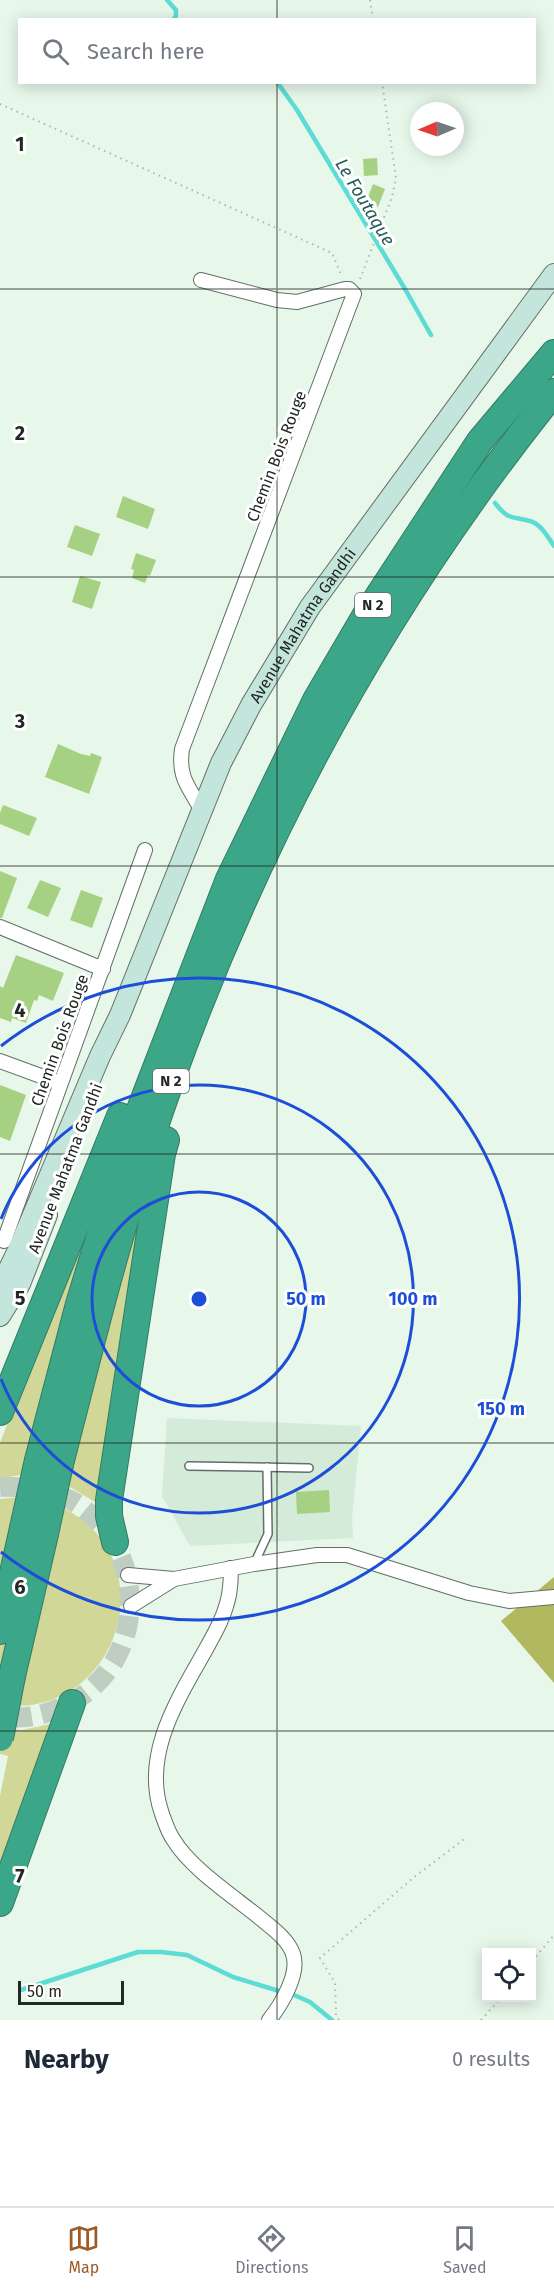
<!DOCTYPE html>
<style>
:root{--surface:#fff;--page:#f6f6f7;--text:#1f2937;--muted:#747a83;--line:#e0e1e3;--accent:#9c5b27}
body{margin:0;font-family:"Fira Sans",sans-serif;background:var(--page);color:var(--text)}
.controls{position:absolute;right:18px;bottom:18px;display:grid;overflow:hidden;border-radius:0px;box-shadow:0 3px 15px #0003}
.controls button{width:54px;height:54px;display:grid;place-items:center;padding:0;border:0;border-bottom:2px solid var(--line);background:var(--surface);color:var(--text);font:30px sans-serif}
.compass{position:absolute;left:410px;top:102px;width:54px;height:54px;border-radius:50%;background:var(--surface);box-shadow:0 3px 15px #0003;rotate:268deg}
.scale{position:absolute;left:18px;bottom:15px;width:106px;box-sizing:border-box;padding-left:6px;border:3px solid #222823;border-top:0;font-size:16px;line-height:21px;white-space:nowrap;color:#222823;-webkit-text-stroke:4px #fff;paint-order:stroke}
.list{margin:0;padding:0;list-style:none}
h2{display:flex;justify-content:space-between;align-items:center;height:78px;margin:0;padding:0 24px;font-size:26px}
h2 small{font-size:20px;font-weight:400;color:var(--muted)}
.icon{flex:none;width:33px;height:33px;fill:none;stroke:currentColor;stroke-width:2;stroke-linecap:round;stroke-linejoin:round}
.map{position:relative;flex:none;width:554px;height:2020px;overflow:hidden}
.search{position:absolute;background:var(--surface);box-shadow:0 3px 15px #0003;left:18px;right:18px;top:18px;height:66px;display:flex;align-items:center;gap:15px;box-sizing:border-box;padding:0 21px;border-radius:0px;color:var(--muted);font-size:22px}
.sheet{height:186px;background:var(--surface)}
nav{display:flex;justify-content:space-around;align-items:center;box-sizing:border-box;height:84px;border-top:2px solid var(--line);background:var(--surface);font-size:16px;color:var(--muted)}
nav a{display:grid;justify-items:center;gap:3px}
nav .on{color:var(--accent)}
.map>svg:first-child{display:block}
.built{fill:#d5ebd9}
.green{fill:#d0d797}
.forest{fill:#b1b860}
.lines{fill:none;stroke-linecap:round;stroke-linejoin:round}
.stream{stroke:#5cdcd4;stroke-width:4.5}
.building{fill:#a6d183}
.secondary-tunnel{stroke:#c0cec2;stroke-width:20;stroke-dasharray:20 10;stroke-linecap:butt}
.lane-casing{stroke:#626f64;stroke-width:10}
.street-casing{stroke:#626f64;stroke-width:16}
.secondary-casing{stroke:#626f64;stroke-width:22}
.highway-casing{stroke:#337b65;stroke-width:28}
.path{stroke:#acb9ae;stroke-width:2;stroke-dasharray:1.5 4.5;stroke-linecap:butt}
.lane{stroke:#fff;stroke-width:7}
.street{stroke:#fff;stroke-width:14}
.secondary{stroke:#c4e5db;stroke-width:20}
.highway{stroke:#3ca788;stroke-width:26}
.highway-bridge-casing{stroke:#337b65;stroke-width:28;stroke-linecap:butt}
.highway-bridge{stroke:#3ca788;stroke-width:26}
.grid{fill:none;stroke:#222823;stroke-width:1.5;stroke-opacity:0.55}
.ring{fill:none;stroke:#1d4ed8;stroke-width:3}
.labels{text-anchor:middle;stroke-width:6;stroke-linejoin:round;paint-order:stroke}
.shield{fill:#fff;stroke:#646865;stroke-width:1.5}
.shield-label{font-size:15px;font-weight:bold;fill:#222823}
.street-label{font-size:16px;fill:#222823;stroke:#fff}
.water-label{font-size:18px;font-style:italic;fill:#265c58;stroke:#fff}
.grid-label{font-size:20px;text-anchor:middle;font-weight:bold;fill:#222823;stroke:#fff;stroke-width:6;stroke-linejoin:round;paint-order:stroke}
.centre{fill:#1d4ed8;stroke:#fff;stroke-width:3}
.ring-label{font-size:18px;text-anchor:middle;font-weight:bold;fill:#1d4ed8;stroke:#fff;stroke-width:6;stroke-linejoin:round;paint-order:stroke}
</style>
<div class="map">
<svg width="554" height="2020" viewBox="0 0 554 2020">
<rect width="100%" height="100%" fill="#e7f7ea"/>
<!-- built -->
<polygon class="built" points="167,1418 361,1426 352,1519 353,1538 190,1546 162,1496"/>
<!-- green -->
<g class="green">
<polygon points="149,1188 102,1506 68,1486 22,1475 0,1478 0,1443 94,1202 26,1458 107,1319"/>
<path d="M20 1497C35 1500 51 1502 65 1509 169 1563 116 1721 0 1705V1499Z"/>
<polygon points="55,1723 0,1880 0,1796 8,1756 0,1754 0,1728 22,1730"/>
</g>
<!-- forest -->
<polygon class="forest" points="554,1577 554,1683 501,1621"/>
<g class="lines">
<!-- stream -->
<g class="stream">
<polyline points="167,0 176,10 176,16 173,20"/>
<polyline points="277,82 297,110 405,289 431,335"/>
<path d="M495 503C509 521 512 516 530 521 541 524 548 537 554 546"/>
<polyline points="21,1990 138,1952 161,1952 187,1955 233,1977 279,1991"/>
<polyline points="294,1995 310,2002 332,2020"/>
</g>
</g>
<!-- building -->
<g class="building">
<polygon points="377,158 378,175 364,176 363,159"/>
<polygon points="373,184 385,189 378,207 366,202"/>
<polygon points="123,496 155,509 148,529 116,517"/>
<polygon points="75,525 100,534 92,556 67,547"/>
<polygon points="136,553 156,560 150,576 148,575 145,583 132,578 134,570 131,569"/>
<polygon points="80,576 101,582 92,609 72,602"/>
<polygon points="58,744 81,754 90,756 91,753 102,757 89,794 45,777"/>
<polygon points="3,805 37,818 29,836 0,824 0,813"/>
<polygon points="0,871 17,878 2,918 0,918"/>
<polygon points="40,880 61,888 48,917 27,908"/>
<polygon points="81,890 103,898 92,928 70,920"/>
<polygon points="16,955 64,973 53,1001 39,995 37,1001 34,1000 26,1023 12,1018 11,1022 0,1018 0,986 3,988"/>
<polygon points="0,1085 26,1095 10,1141 0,1137"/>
<polygon points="329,1490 330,1512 297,1514 296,1492"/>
</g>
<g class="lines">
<!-- secondary-tunnel -->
<path class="secondary-tunnel" d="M0 1487C21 1486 44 1489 63 1497 73 1500 82 1507 90 1514 133 1551 142 1615 113 1663 101 1682 83 1698 62 1707 42 1716 21 1720 0 1716"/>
<!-- lane casing -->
<g class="lane-casing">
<g id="lane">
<polyline points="189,1466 309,1468"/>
<polyline points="254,1564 268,1534 267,1467"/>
</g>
</g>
<!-- street casing -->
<g class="street-casing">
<g id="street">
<path d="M201 809C188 786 178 777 182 749L354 294 349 289H345L297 302 277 300 201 280"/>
<polyline points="0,927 103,969"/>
<polyline points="0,1061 60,1083"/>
<polyline points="4,1241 145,850"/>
<path d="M230 1568C232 1577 230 1586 229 1595 225 1615 216 1631 206 1649 178 1699 141 1755 162 1814 165 1822 168 1832 173 1839 190 1868 233 1896 260 1918 272 1928 288 1939 293 1954 300 1974 281 2005 269 2020"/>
<polyline points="128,1575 174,1579 254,1564 317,1555 347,1555 469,1593 509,1601 554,1597"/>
<polyline points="131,1606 174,1579"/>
</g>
</g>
<!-- secondary casing -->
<g class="secondary-casing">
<g id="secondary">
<path id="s1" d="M0 1287 19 1248 100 1056 120 1015 221 763 251 705 310 607 554 274"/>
<polyline points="0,1316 20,1284 47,1215"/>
</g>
</g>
<!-- highway casing -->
<g class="highway-casing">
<g id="highway">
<polyline points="0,1412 120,1116"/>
<polyline points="38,1460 79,1304 132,1130 229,879 316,700 364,618 480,441 554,353"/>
<path d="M60 1464C88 1356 114 1247 150 1141 241 867 373 617 554 392"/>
<polyline points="115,1542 109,1516 109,1500 162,1154 166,1140"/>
<polyline points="0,1631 23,1528"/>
<polyline points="12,1676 45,1534"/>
<polyline points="0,1903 72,1703"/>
</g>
</g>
<!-- path -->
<g class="path">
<polyline points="370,0 373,20"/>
<polyline points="0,104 332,253 342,277"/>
<polyline points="360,279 392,197 396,178 382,82"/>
<polyline points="532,1961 554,1935"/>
<polyline points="339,2020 336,2016 335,1983 320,1958 413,1878 467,1837"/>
<polyline points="481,2020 501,1998"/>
</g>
<!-- lane -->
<use href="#lane" class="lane"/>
<!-- street -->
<use href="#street" class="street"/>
<!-- secondary -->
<use href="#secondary" class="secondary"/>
<!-- highway -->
<use href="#highway" class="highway"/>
<!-- highway-bridge casing -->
<g class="highway-bridge-casing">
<g id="highway-bridge">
<polyline points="23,1528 38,1460"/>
<polyline points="45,1534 60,1464"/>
<polyline points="0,1738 12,1676"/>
</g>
</g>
<!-- highway-bridge -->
<use href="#highway-bridge" class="highway-bridge"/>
</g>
<!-- grid -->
<path class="grid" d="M277 0V20M277 82V2020M0 289H554M0 577H554M0 866H554M0 1154H554M0 1443H554M0 1731H554"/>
<!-- distance rings -->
<g class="ring">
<circle cx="199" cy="1299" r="107"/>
<path d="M1 1219A214 214 0 1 1 1 1379"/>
<path d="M1 1046A321 321 0 1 1 1 1552"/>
</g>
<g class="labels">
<!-- shield labels -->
<g class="shield">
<rect x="355" y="593" width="36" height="24" rx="4.5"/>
<rect x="153" y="1069" width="36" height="24" rx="4.5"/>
</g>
<g class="shield-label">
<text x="373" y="610">N 2</text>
<text x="171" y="1086">N 2</text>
</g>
<!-- street labels -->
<g class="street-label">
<text transform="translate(276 456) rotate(-69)" y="6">Chemin Bois Rouge</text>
<text dy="6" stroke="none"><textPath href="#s1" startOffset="729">Avenue Mahatma Gandhi</textPath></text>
<text transform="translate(59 1040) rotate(-70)" y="6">Chemin Bois Rouge</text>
<text transform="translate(65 1168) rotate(-69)" y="6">Avenue Mahatma Gandhi</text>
</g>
<!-- water labels -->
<g class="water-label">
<text transform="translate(365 202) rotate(59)" y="6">Le Foutaque</text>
</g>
</g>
<g class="grid-label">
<text x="20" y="151">1</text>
<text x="20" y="440">2</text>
<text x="20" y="728">3</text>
<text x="20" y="1017">4</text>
<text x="20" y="1305">5</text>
<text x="20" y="1594">6</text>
<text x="20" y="1883">7</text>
</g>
<circle cx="199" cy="1299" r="9" class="centre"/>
<g class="ring-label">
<text x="306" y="1305">50 m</text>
<text x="413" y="1305">100 m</text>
<text x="501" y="1415">150 m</text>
</g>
</svg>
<div class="controls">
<button><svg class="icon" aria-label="locate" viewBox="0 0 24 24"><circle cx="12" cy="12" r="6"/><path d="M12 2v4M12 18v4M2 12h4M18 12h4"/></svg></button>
</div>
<svg class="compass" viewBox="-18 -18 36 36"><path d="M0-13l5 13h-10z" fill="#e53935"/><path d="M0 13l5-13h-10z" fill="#747a83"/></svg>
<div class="scale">50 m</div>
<div class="search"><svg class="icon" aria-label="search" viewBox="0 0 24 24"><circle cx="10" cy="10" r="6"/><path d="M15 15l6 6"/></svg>Search here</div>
</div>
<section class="sheet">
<h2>Nearby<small>0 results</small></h2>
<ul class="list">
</ul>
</section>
<nav>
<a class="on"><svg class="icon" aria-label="map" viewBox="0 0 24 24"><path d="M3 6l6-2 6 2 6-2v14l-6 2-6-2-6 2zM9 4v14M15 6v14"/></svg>Map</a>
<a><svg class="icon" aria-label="directions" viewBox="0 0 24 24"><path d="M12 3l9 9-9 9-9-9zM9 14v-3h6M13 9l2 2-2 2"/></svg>Directions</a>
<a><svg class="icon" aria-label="saved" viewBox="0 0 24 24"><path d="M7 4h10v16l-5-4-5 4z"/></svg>Saved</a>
</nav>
